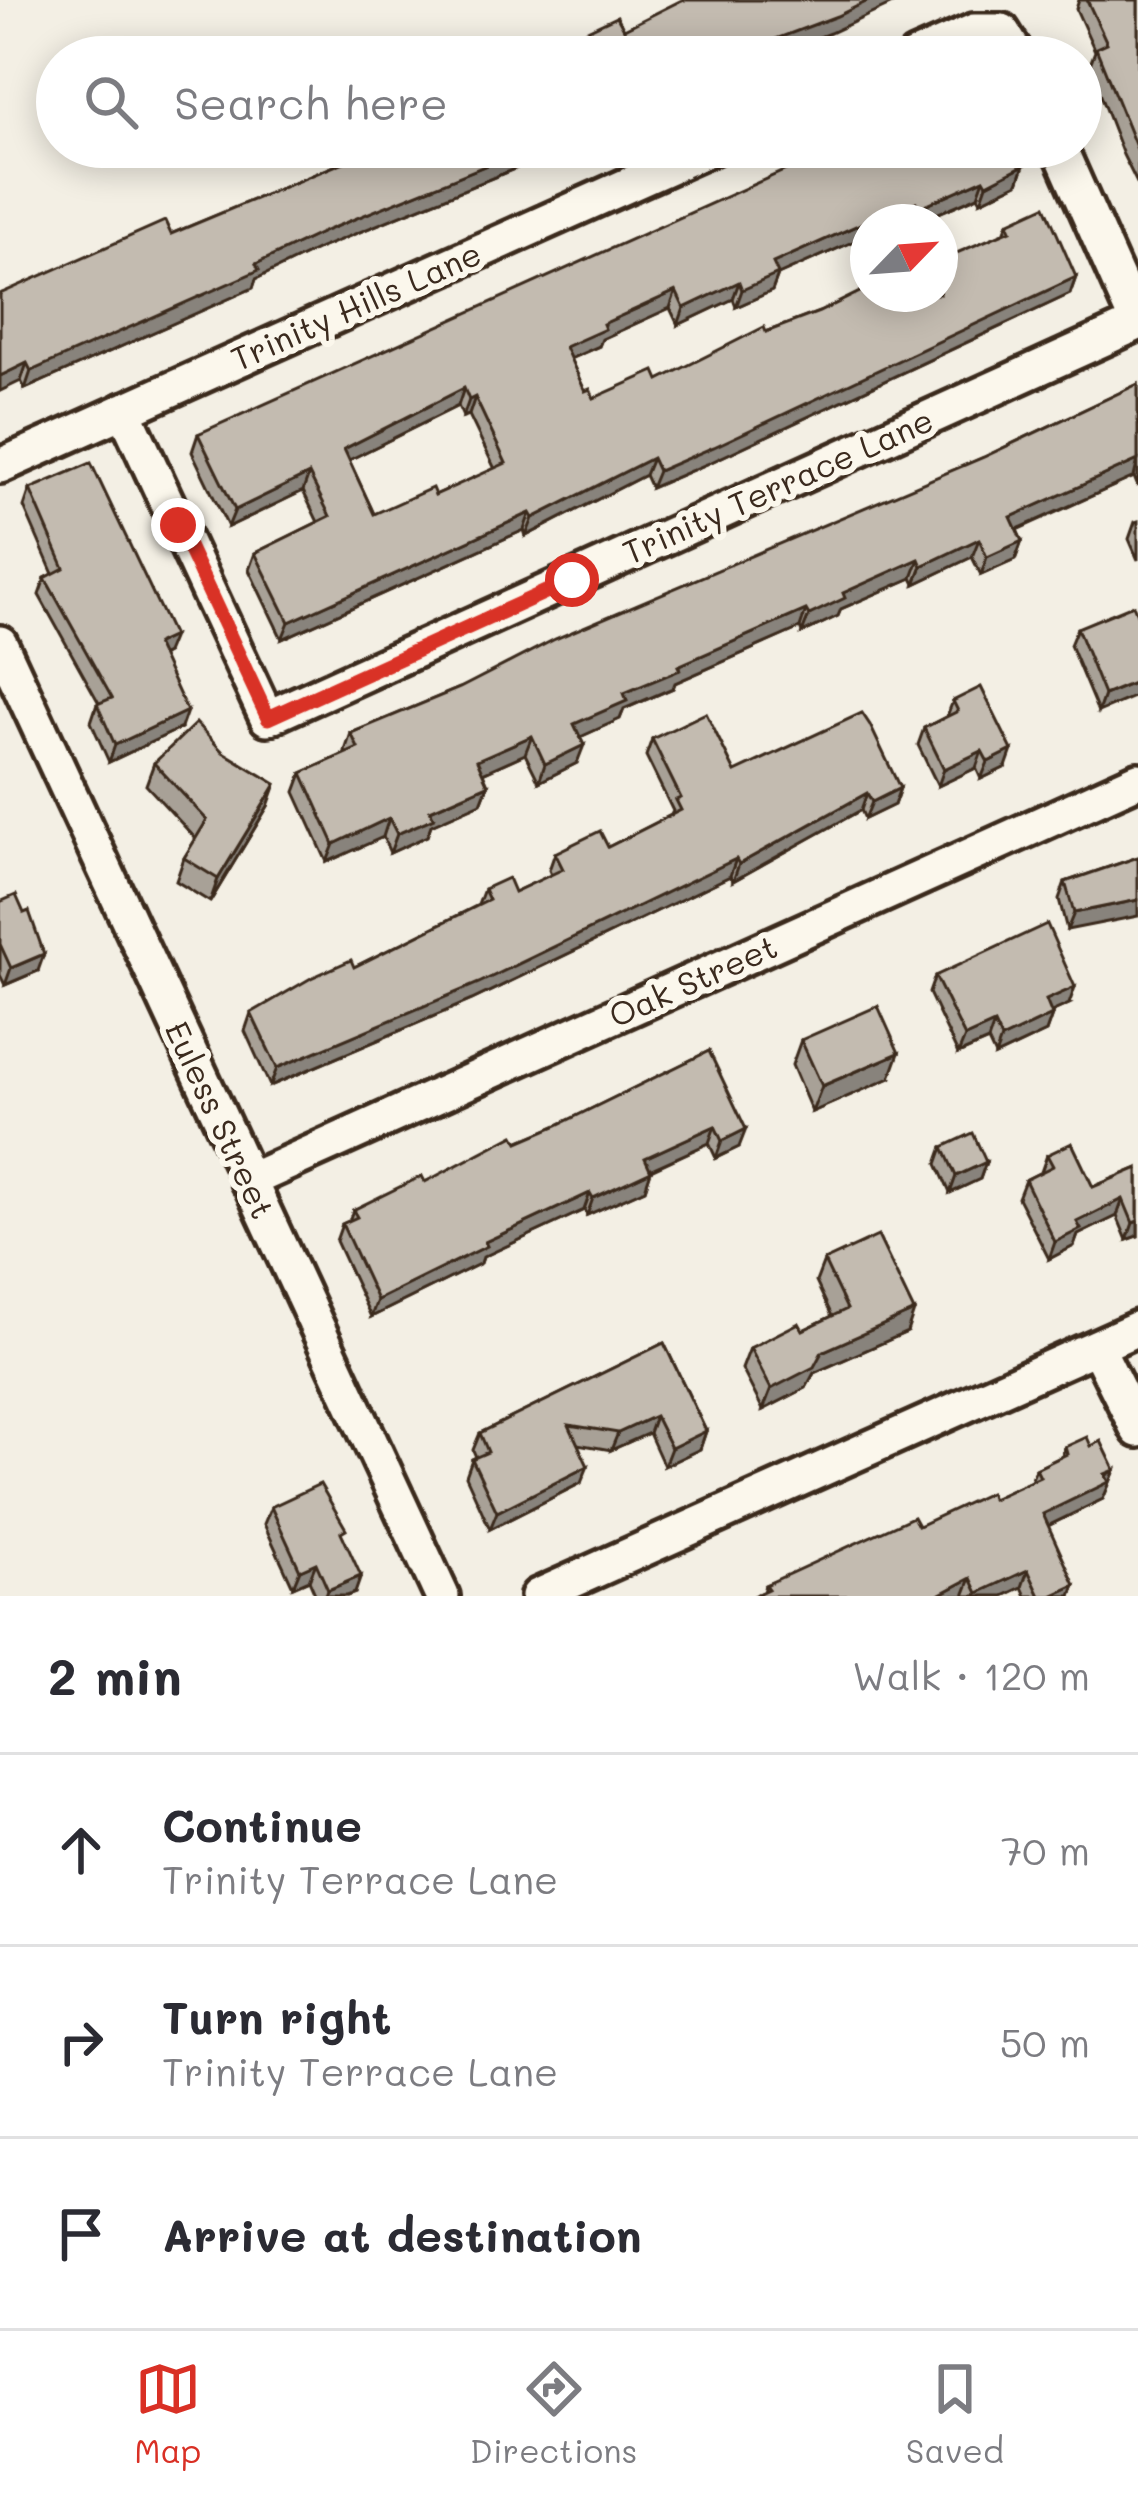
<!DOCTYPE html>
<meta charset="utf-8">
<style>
:root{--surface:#fff;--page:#f7f7f7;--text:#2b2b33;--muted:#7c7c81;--line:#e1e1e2;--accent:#d93025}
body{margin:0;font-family:Mali,sans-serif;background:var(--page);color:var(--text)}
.compass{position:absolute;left:850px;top:204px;width:108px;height:108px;border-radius:50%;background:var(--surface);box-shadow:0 6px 30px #0003;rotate:65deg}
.stop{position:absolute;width:36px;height:36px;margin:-27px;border:9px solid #d93025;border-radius:50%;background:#fff}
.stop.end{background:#d93025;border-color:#fff;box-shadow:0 3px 12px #0008}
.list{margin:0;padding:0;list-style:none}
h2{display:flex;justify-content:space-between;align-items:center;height:156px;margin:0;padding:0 48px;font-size:51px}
h2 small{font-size:39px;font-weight:400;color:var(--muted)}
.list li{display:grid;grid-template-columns:78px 1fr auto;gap:36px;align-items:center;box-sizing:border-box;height:192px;padding:0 48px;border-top:3px solid var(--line)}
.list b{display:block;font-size:45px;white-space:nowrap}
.list p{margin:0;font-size:39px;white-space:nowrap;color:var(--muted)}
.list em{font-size:39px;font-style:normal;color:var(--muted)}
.icon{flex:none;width:66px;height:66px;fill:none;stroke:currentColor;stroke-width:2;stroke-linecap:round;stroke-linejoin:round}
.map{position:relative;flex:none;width:1138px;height:1596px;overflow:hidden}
.search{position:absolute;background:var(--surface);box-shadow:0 6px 30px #0003;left:36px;right:36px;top:36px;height:132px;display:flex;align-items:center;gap:30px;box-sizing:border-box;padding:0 42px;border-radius:66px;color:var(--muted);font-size:45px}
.sheet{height:732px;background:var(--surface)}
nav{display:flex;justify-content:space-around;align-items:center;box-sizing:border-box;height:168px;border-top:3px solid var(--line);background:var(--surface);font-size:33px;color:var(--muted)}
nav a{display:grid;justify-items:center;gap:6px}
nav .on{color:var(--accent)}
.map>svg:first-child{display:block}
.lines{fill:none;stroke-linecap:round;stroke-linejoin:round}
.minor-casing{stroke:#3b2a1e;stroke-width:42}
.minor{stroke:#fbf7ec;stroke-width:33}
.wall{fill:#a8a197;stroke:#3b2a1e;stroke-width:3;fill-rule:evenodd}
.shaded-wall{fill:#88837b;stroke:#3b2a1e;stroke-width:3}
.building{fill:#c3bbb0;stroke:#3b2a1e;stroke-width:3;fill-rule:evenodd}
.route{stroke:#d93025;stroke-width:15}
.labels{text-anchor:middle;stroke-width:12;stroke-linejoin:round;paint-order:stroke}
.street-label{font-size:33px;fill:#3b2a1e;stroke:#fbf7ec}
</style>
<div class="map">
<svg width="1138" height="1596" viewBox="0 0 1138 1596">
<rect width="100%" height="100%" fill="#f3efe4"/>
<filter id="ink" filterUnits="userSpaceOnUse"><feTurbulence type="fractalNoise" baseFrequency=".00833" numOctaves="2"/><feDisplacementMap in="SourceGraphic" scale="24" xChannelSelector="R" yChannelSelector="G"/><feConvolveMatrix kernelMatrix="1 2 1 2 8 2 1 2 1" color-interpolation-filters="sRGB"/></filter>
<g filter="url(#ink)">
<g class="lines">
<!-- minor casing -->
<g class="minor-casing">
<g id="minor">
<polyline points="915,57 974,31 1002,31 1018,57"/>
<polyline points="1059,147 1137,323"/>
<polyline points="124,410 267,718 1138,323"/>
<polyline points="0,466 713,147"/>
<polyline points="0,643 442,1596"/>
<polyline points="248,1181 1138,780"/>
<polyline points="1097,1347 1138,1430"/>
<polyline points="538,1596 1138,1328"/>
</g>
</g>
<!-- minor -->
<use href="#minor" class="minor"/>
</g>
<!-- wall -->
<g class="wall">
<polygon points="1079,0 1138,0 1138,185 1123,155 1089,67 1095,51 1076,9"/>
<polygon points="362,147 575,147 553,158 551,154 320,248 256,279 253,288 25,389 21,381 0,294 171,234 359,156"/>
<path d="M1024 165 1018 183 981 201 978 196 918 222H910L909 220 868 222V235L778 275 772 291 736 307 733 299 678 325 670 308 602 339 599 346 570 359 585 391 594 398 659 380 766 332 868 294 1004 233 1008 223 1076 277 1070 294 707 464 651 488 645 475 526 536 524 530 282 639 249 570 255 553 318 522 303 491 228 527 192 452 198 434ZM458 406 463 417 469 415 495 469 435 495 374 514 349 460Z"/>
<polygon points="1138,384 1138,487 1134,477 1017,530 1022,541 1015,560 981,575 972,557 915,584 912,578 841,609 838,616 802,633 800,628 675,683 673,688 624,709 620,719 580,737 577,763 539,782 525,754 483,773 488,785 481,803 431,825 427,836 390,853 383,837 327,862 295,792 302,773 346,753 345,751 351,733 460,688 984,457"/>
<polygon points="30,489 166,653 161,656 181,728 109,762 91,722 97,704 99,703 39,595 45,578 53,574 24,507"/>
<polygon points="1138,521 1138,560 1129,539 1135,522"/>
<polygon points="1138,617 1098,712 1070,645 1077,628"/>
<polygon points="953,701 1006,767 981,779 976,768 938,786 918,745 924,728 947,716"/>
<polygon points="652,739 735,772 900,788 894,805 865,819 861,810 733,881 730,876 472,1000 270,1086 245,1031 251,1013 354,967 478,905 484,889 514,892 551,875 549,870 555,853 608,847 671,815 673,811 646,756"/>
<polygon points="154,763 268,806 210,902 176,881 184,858 196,839 146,785"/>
<polygon points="1138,857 1067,930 1059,899 1065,882"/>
<polygon points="0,902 38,971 5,985 0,975"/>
<polygon points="935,976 1069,1004 1051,1012 1052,1015 1046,1032 995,1056 988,1041 958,1054 929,993"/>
<polygon points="801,1040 890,1078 812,1112 792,1065"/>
<polygon points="709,1051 739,1147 716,1158 709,1143 651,1170 645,1189 587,1215 584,1210 483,1257 481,1263 371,1317 336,1241 342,1224 349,1221 353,1210 425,1182 558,1125"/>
<polygon points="943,1147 986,1162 980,1179 950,1193 937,1164"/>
<polygon points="1047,1155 1093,1187 1138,1168 1138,1236 1127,1240 1117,1216 1078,1235 1074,1246 1049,1259 1018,1198 1025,1180 1041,1172"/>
<polygon points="824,1261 907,1332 814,1373 806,1388 763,1410 742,1369 750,1348 803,1330 832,1316 816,1282"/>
<polygon points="664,1343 706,1431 700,1449 664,1466 649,1433 611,1450 578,1444 581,1483 490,1529 466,1476 472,1459 476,1457 473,1450 480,1433"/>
<polygon points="1091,1446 1115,1470 1103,1499 1048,1526 1071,1596 1026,1596 1022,1587 1003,1596 753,1596 763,1592 765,1585 992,1499 1031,1481 1036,1469 1062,1456 1065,1447"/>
<polygon points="271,1507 343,1537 355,1593 347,1596 316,1596 309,1580 293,1587 264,1524"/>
</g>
<!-- shaded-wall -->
<g class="shaded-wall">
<polygon points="870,0 901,0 830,33 768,57 728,57"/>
<polygon points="531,147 553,147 551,154 320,248 256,279 253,288 25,389 31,371 327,230"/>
<polygon points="557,147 575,147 553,158"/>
<polygon points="1024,165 1018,183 981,201 987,184"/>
<polygon points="984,179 978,196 918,222 913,222 918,208"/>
<polygon points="916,202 909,220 903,222 868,222 868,235 778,275 772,291 736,307 742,290 773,263 865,222"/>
<polygon points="1076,277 1070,294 707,464 651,488 658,471"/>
<polygon points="739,282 733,299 678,325 684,308"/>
<polygon points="676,291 670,308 602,339 599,346 558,364 565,347 603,324"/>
<polygon points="27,363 21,381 0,391 0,376"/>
<polygon points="464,388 458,406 337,466 344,449"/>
<polygon points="475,397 469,415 463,417 469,400"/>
<polygon points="652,458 645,475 526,536 533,518"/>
<polygon points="1138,460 1134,477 1004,535 1011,517"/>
<polygon points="309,474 303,491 228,527 235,510"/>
<polygon points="530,513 524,530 282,639 289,622"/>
<polygon points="979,539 972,557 915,584 922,566"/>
<polygon points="1022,541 1015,560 981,575 987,557"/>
<polygon points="919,559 912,578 841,609 838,616 802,633 809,615 843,593"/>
<polygon points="806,610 800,628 675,683 673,688 624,709 620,719 567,743 574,724 624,693 678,666"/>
<polygon points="173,636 166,653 150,661 156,644"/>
<polygon points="1138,681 1138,695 1098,712 1104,695"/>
<polygon points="187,711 181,728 109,762 115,745"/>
<polygon points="532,736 525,754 471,778 477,760"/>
<polygon points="584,745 577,763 539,782 545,764"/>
<polygon points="1012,750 1006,767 981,779 988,762"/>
<polygon points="982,751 976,768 938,786 944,769"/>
<polygon points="276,784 268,806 210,902 218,879"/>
<polygon points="488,785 481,803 431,825 427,836 390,853 397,834 430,810"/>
<polygon points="900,788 894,805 865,819 872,802"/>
<polygon points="867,793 861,810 733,881 739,864"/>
<polygon points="389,818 383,837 327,862 334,844"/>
<polygon points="736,859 730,876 472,1000 270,1086 277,1068"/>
<polygon points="1138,900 1138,916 1067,930 1074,913"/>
<polygon points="44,954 38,971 5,985 11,968"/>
<polygon points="1075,987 1069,1004 1040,1017 1046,1000"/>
<polygon points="1052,1015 1046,1032 995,1056 1001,1039"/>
<polygon points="994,1024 988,1041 958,1054 965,1037"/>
<polygon points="899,1053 890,1078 812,1112 822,1086"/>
<polygon points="715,1126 709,1143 638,1175 645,1158"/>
<polygon points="746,1129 739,1147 716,1158 722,1141"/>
<polygon points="986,1162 980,1179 950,1193 956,1176"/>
<polygon points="651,1171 645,1189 587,1215 593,1198"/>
<polygon points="590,1193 584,1210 483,1257 481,1263 371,1317 377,1300 485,1242"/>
<polygon points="1123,1199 1117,1216 1078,1235 1074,1246 1049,1259 1055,1242 1077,1222"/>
<polygon points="1138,1221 1138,1236 1127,1240 1133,1223"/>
<polygon points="914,1311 907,1332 814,1373 806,1388 763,1410 771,1389 822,1352"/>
<polygon points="655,1416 649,1433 611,1450 618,1433"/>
<polygon points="706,1431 700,1449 664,1466 671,1448"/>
<polygon points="588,1466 581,1483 490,1529 497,1512"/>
<polygon points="1115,1470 1103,1499 1037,1531 1043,1514"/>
<polygon points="316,1563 309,1580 293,1587 300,1570"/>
<polygon points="1028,1570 1022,1587 1003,1596 977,1596 978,1593"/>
<polygon points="361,1576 355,1593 347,1596 326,1596 328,1590"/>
<polygon points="971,1578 964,1596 937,1596"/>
<polygon points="1075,1585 1071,1596 1051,1596"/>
</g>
<!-- building -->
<g class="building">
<polygon points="682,0 870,0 837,16 728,57 530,57 617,16 624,29"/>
<polygon points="1087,0 1138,0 1138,152 1096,48 1107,43"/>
<polygon points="365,147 531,147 327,230 256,264 259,270 31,371 27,363 0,376 0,294 165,221 171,234 368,152"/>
<path d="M837 147H1015L1024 165 987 184 984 179 918 208 916 202 865 222 773 263 778 274 742 290 739 282 684 308 676 291 603 324 605 329 565 347 585 391 590 389 594 398 655 371 659 380 764 327 766 332 819 312 868 288V294H940V260L1011 230 1008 223 1045 206 1076 277 714 447 658 471 652 458 533 518 530 513 289 622 255 553 330 516 309 474 235 510 198 434ZM464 388 469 400 475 397 506 463 435 495 432 488 374 514 344 449Z"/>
<polygon points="1138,384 1138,460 1011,517 1022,541 987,557 979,539 922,566 919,559 843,593 845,598 809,615 806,610 678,666 680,670 624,693 627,701 574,724 584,745 545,764 532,736 477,760 488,785 430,810 434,818 397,834 389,818 334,844 302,773 358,748 351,733 460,688 555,639 984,457"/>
<polygon points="91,463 173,636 156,644 187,711 115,745 97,704 112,698 45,578 64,568 30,489"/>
<polygon points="1133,605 1138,617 1138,681 1104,695 1077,628"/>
<polygon points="981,687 1012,750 988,762 982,751 944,769 924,728 958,711 953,701"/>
<polygon points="706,713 735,772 862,713 870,725 900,788 872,802 867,793 739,864 736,859 479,983 277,1068 251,1013 311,978 351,960 354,967 489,900 484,889 508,878 514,892 563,869 555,853 600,831 608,847 681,810 676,800 681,798 652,739"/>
<polygon points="196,723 223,752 276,784 218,879 184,858 207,820 154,763"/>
<polygon points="1138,857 1138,900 1074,913 1065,882"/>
<polygon points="16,895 24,913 29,911 44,954 11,968 0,944 0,902"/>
<polygon points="1047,924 1075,987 1046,1000 1052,1015 1001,1039 994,1024 965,1037 935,976"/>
<polygon points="878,1006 899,1053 822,1086 801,1040"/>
<polygon points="709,1051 746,1129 722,1141 715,1126 645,1158 651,1171 593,1198 590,1193 485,1242 487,1246 377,1300 342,1224 357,1217 353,1210 422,1176 425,1182 514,1135 518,1142 558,1125"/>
<polygon points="973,1133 986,1162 956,1176 943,1147"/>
<polygon points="1072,1143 1093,1187 1138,1168 1138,1221 1133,1223 1123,1199 1077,1222 1081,1229 1055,1242 1025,1180 1053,1166 1047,1155"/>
<polygon points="878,1236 914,1311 822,1352 814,1367 771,1389 750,1348 799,1323 803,1330 847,1309 824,1261"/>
<polygon points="664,1343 706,1431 671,1448 655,1416 618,1433 569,1425 588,1466 497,1512 472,1459 488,1452 480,1433"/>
<polygon points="1087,1437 1091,1446 1101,1441 1115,1470 1105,1474 1109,1482 1043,1514 1075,1585 1051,1596 1040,1596 1028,1570 978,1593 971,1578 937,1596 753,1596 768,1589 765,1585 913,1517 918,1526 989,1493 992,1499 1040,1477 1036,1469 1067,1454 1065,1447"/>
<polygon points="320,1484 346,1529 341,1532 361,1576 328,1590 316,1563 300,1570 271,1507"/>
</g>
</g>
<g class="lines" filter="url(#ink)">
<!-- route -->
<polyline class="route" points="178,525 268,718 572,580"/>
</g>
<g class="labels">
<!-- street labels -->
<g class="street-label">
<text transform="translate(356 306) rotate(-24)" y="12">Trinity Hills Lane</text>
<text transform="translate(778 486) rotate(-24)" y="12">Trinity Terrace Lane</text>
<text transform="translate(693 981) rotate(-24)" y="12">Oak Street</text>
<text transform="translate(220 1120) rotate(65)" y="12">Euless Street</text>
</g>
</g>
</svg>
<svg class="compass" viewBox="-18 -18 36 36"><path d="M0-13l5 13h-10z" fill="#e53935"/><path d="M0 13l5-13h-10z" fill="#7c7c81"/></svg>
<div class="stop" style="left:572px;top:580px"></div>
<div class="stop end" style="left:178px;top:525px"></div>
<div class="search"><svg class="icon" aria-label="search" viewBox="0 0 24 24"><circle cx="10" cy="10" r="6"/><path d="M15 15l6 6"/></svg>Search here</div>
</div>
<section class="sheet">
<h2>2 min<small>Walk · 120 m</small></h2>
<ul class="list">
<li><svg class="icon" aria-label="ahead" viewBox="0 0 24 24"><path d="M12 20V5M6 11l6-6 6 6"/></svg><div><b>Continue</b><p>Trinity Terrace Lane</p></div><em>70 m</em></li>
<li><svg class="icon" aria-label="right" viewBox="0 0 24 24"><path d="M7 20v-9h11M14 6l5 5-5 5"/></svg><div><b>Turn right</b><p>Trinity Terrace Lane</p></div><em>50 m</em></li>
<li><svg class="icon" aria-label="arrive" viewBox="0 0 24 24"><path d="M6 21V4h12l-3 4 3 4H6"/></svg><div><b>Arrive at destination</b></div></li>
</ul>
</section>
<nav>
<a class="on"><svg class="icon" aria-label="map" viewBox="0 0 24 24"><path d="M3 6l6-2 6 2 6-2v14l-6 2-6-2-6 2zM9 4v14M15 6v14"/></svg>Map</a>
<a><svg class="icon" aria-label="directions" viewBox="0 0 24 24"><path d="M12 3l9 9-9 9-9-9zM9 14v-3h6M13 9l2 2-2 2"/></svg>Directions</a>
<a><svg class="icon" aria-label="saved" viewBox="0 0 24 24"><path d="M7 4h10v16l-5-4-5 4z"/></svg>Saved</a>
</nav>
